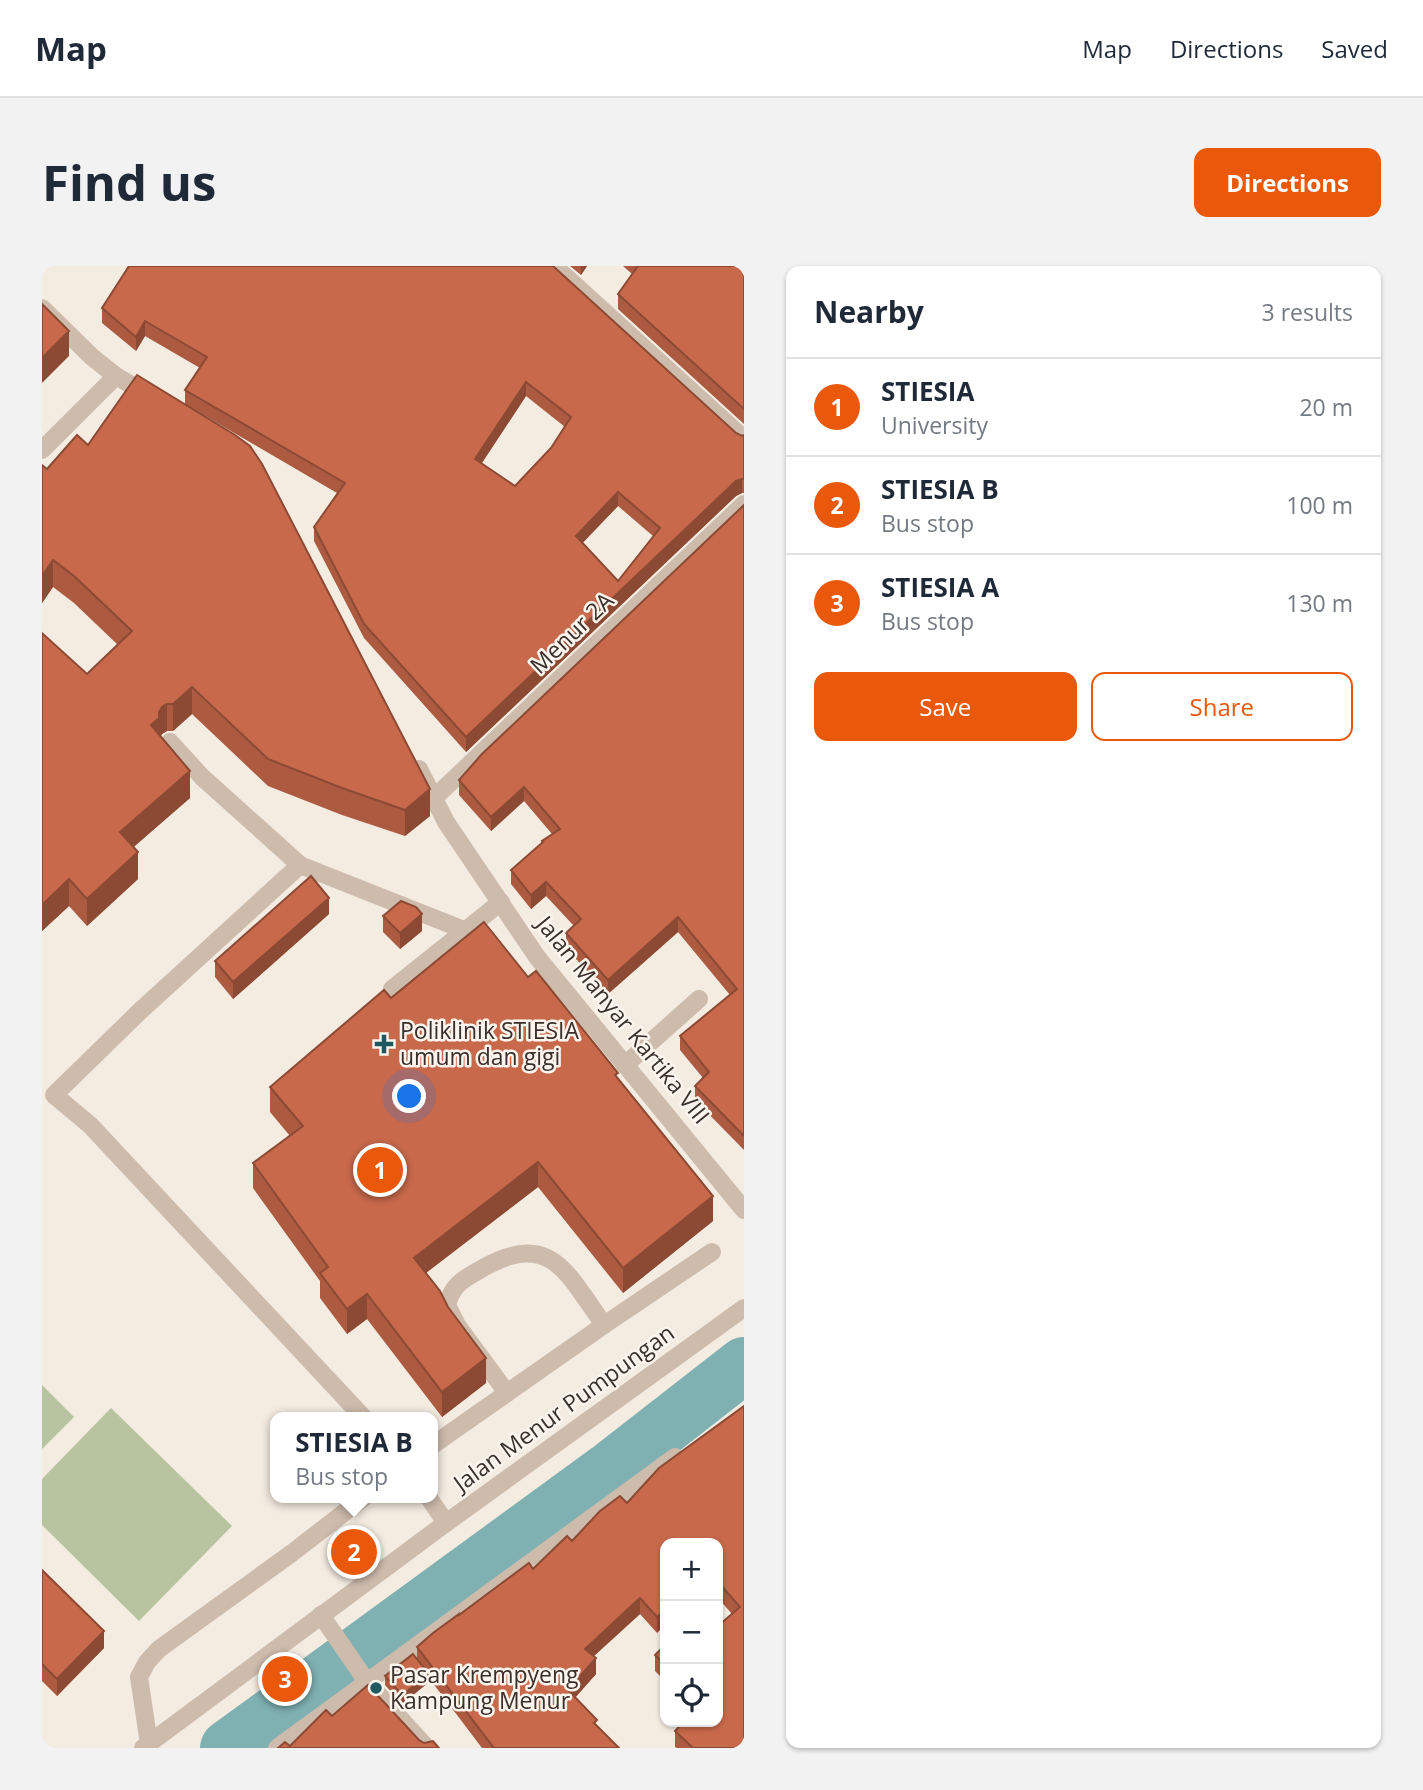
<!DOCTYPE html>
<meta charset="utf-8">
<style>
:root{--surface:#fff;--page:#f2f2f3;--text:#1f2937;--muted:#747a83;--line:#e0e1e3;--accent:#ea580c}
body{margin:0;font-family:"Open Sans",sans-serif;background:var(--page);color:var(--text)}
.controls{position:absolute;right:21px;bottom:21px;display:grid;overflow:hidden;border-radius:14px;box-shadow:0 2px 5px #0004}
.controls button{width:63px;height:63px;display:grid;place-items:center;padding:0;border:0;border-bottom:2px solid var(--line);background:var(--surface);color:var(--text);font:35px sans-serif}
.you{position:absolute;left:368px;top:831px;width:24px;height:24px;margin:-18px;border:5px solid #fff;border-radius:50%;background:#1a73e8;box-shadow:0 0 0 10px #1a73e833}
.badge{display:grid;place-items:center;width:46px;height:46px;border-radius:50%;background:var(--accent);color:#fff;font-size:23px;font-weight:700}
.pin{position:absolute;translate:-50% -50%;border:4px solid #fff;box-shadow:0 2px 7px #0006}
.popup{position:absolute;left:228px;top:1146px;width:168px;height:91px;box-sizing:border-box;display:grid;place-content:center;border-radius:14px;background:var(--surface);filter:drop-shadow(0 2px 5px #0005);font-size:23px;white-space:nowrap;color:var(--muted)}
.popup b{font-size:26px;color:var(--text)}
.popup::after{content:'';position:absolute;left:50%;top:100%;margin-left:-14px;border:14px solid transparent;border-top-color:var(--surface)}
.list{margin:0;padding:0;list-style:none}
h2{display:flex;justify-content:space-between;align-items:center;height:91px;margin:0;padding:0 28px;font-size:30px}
h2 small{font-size:23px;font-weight:400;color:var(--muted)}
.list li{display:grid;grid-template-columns:46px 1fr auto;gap:21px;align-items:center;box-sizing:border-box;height:98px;padding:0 28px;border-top:2px solid var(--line)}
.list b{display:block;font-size:26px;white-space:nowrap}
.list p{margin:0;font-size:23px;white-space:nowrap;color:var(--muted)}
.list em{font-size:23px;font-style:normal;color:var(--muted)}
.actions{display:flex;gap:14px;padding:21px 28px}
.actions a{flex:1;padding:16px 0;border:2px solid var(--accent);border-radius:14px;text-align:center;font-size:24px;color:var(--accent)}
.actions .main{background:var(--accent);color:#fff}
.icon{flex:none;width:38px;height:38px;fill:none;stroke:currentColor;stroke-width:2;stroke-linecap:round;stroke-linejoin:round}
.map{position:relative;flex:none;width:702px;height:1482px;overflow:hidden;border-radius:14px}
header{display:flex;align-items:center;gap:42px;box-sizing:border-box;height:98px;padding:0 35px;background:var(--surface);border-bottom:2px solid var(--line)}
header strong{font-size:33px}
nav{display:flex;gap:38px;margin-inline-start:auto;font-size:24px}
.intro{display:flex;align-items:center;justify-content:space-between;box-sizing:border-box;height:168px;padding:0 42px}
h1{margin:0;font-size:49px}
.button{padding:18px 32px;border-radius:14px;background:var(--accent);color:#fff;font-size:24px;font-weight:700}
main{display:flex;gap:42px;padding:0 42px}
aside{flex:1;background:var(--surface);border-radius:14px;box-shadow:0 2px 5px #0004}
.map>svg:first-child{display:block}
.grass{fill:#b8c4a0}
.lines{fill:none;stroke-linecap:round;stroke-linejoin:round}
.river{stroke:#7fb0b2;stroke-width:56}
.service{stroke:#cdbbac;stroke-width:18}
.minor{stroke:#cdbbac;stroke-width:18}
.tertiary{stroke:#cdbbac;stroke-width:18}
.wall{fill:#ac5a40;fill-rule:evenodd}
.shaded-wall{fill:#8c4a34}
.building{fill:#c8694b;stroke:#8c4a34;stroke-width:2;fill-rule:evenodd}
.poi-dot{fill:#1f5a5e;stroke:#fbf5ee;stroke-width:2.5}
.labels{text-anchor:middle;stroke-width:5;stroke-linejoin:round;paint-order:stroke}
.street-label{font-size:23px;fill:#3b302b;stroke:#fbf5ee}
.poi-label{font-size:23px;fill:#3b302b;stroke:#fbf5ee;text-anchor:start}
</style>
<header>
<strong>Map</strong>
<nav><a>Map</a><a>Directions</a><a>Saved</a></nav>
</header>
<div class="intro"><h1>Find us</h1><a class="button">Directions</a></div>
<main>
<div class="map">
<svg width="702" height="1482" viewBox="0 0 702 1482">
<rect width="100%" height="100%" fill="#f4ebe1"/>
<!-- grass -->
<g class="grass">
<polygon points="0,1119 32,1151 0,1183"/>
<polygon points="69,1142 190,1260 97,1355 0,1259 0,1213"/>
</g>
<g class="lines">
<!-- river -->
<polyline class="river" points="186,1482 566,1205 702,1099"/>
<!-- service -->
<g class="service">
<polyline points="128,476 160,511 258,599 422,664"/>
<polyline points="258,599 96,747 12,829 48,859 321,1151"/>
<polyline points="350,723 459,636"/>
<polyline points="583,799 657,733"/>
<path d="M465 1127 415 1059 405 1039C411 1017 422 1013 441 1002 509 963 526 1009 562 1059"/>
<polyline points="391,1179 562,1059 670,986"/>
<polyline points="387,1232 404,1257"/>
<polyline points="107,1478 97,1411 105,1396 117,1383 250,1287 321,1232"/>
</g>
<!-- minor -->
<g class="minor">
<polyline points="512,0 702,173"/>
<polyline points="0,42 50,91 74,110 108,130"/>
<polyline points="0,184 74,110"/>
<polyline points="377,503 404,556 495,691 702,944"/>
<polyline points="392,532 702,238"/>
<polyline points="279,1349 325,1416 385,1482"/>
<polyline points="235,1482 633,1191"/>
</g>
<!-- tertiary -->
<polyline class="tertiary" points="101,1482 404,1257 702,1042"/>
</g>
<!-- wall -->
<g class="wall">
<path d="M87 0 694 167 700 170 702 169V227H700L694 230 424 486 322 372 272 275V261L295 227 153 144 388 550 363 570 300 549 226 520 150 448 131 465H125L120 468 119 470 148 532 91 581 96 613 45 660 27 640 0 665 45 408 76 379 32 337 11 321 0 337V199L5 203 46 179 143 138V124L158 102 103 70 94 85 60 57V42ZM484 130 523 161 509 182 473 220 440 197ZM576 240 611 270 576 315 540 277Z"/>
<polygon points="528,0 545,0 539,9"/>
<polygon points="581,0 702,0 702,158 576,43 576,28 590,8"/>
<polygon points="702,239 702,884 653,834 653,820 661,812 638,784 638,770 688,729 636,666 566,728 524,682 524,667 532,660 504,630 489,643 469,618 469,604 500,577 500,575 510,568 482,535 449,565 417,529 417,514"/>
<polygon points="287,648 191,733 173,711 173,695"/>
<polygon points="341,650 380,665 358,683 341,666"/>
<polygon points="486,711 576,813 671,955 581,1027 496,921 384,1007 444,1117 400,1151 325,1053 305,1068 278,1032 278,1015 211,922 211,897 248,870 228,846 228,821 349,732"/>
<polygon points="702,1140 702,1482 635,1482 633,1481 633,1465 676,1456 690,1348 676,1332 676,1277 615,1367 598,1348 552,1390 554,1408 533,1431 555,1460 577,1482 440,1482 387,1412 387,1416 360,1438 343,1419 343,1410 375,1393 375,1381 417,1349 491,1303 585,1237"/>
<polygon points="0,1304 62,1382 15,1430 0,1415"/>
<polygon points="623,1379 623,1415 613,1405 613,1389"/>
</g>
<!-- shaded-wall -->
<g class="shaded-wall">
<polygon points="539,0 545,0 539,9"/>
<polygon points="103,55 103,70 94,85 94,71"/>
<polygon points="27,65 27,90 0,117 0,92"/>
<polygon points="484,116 484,130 433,207 433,193"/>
<polygon points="700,213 700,227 694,230 424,486 424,471 694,215"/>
<polygon points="576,226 576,240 534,284 534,270"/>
<polygon points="11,294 11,321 0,337 0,310"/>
<polygon points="150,421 150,448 131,465 131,438"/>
<polygon points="125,438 125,465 120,468 117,473 117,446 120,441"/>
<polygon points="117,452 117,479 109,459"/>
<polygon points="148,505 148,532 78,593 78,566"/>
<polygon points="482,521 482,535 449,565 449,551"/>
<polygon points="388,523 388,550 363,570 363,544"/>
<polygon points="96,586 96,613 45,660 45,633"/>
<polygon points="27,613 27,640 0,665 0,639"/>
<polygon points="504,616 504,630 489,643 489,629"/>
<polygon points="287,632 287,648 191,733 191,716"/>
<polygon points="380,648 380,665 358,683 358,667"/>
<polygon points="636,651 636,666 566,728 566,714"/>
<polygon points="496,896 496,921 372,1016 372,992"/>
<polygon points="671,930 671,955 581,1027 581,1002"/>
<polygon points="325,1028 325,1053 305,1068 305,1043"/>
<polygon points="444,1092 444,1117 400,1151 400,1126"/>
<polygon points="598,1332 598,1348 543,1398 543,1383"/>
<polygon points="623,1344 623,1359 615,1367 615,1351"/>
<polygon points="62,1365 62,1382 15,1430 15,1413"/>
<polygon points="554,1392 554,1408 526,1440 526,1424"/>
<polygon points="387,1408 387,1416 360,1438 360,1429"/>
</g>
<!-- building -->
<g class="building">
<path d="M87 0H511L694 167 700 170 702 169V213H700L694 215 424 471 322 358 272 261 303 217 143 124 165 91 103 55 94 71 60 42ZM484 116 529 151 509 182 473 220 433 193ZM576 226 618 262 576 315 534 270Z"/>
<polygon points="596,0 702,0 702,143 576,28"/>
<polygon points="0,38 27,65 0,92"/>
<polygon points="95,109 193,169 208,180 220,198 388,523 363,544 300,522 226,493 150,421 131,438 125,438 120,441 117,446 117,452 109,459 148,505 78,566 96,586 45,633 27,613 0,639 0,367 45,408 90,365 32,310 11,294 0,310 0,199 5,203 35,169 46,179"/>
<polygon points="702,239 702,870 653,820 667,806 638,770 695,723 636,651 566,714 524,667 539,653 504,616 489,629 469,604 501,576 500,575 518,563 482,521 449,551 417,514 440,488"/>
<polygon points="269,610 287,632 191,716 173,695"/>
<polygon points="359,635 374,641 380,648 358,667 341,650"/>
<polygon points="442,656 486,711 494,705 576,807 573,809 671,930 581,1002 496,896 372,992 398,1025 406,1041 444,1092 400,1126 325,1028 305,1043 278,1007 286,1001 211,897 261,860 228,821 342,724 349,732"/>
<polygon points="702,1140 702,1482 651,1482 633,1465 642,1456 676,1456 676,1360 698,1341 676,1316 676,1277 623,1277 623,1344 615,1351 598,1332 543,1383 554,1392 526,1424 555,1454 552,1457 577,1482 452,1482 375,1381 391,1367 417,1348 417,1349 487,1297 491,1303 525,1270 530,1275 558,1245 578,1230 585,1237 617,1202"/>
<polygon points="0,1304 62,1365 15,1413 0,1398"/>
<polygon points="623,1379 623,1399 613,1389"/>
<polygon points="371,1388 387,1408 360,1429 343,1410"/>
<polygon points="326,1419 377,1474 382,1477 391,1475 397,1482 236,1482 243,1476 248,1480 284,1444 290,1450"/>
</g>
<!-- markers -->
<g class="poi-dot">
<path d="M338.5 767.5h7v7h7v7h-7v7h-7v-7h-7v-7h7z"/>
<circle cx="334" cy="1422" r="7"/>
</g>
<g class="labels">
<!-- street labels -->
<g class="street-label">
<text transform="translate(530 367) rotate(-44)" y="8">Menur 2A</text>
<text transform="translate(581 754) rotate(51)" y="8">Jalan Manyar Kartika VIII</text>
<text transform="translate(522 1142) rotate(-36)" y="8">Jalan Menur Pumpungan</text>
</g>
<!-- poi labels -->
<g class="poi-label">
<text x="358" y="773">Poliklinik STIESIA<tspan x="358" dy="26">umum dan gigi</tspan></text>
<text x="348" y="1417">Pasar Krempyeng<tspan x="348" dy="26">Kampung Menur</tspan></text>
</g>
</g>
</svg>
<div class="controls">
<button>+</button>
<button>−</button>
<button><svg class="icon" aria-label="locate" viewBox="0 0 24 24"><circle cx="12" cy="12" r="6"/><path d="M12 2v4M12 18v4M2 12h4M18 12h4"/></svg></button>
</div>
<div class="you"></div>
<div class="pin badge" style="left:338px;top:904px">1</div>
<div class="pin badge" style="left:312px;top:1286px">2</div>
<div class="popup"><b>STIESIA B</b>Bus stop</div>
<div class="pin badge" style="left:243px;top:1413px">3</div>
</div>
<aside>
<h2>Nearby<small>3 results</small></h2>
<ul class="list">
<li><span class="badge">1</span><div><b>STIESIA</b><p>University</p></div><em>20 m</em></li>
<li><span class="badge">2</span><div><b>STIESIA B</b><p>Bus stop</p></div><em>100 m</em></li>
<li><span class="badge">3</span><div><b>STIESIA A</b><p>Bus stop</p></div><em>130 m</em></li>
</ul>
<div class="actions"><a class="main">Save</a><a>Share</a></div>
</aside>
</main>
